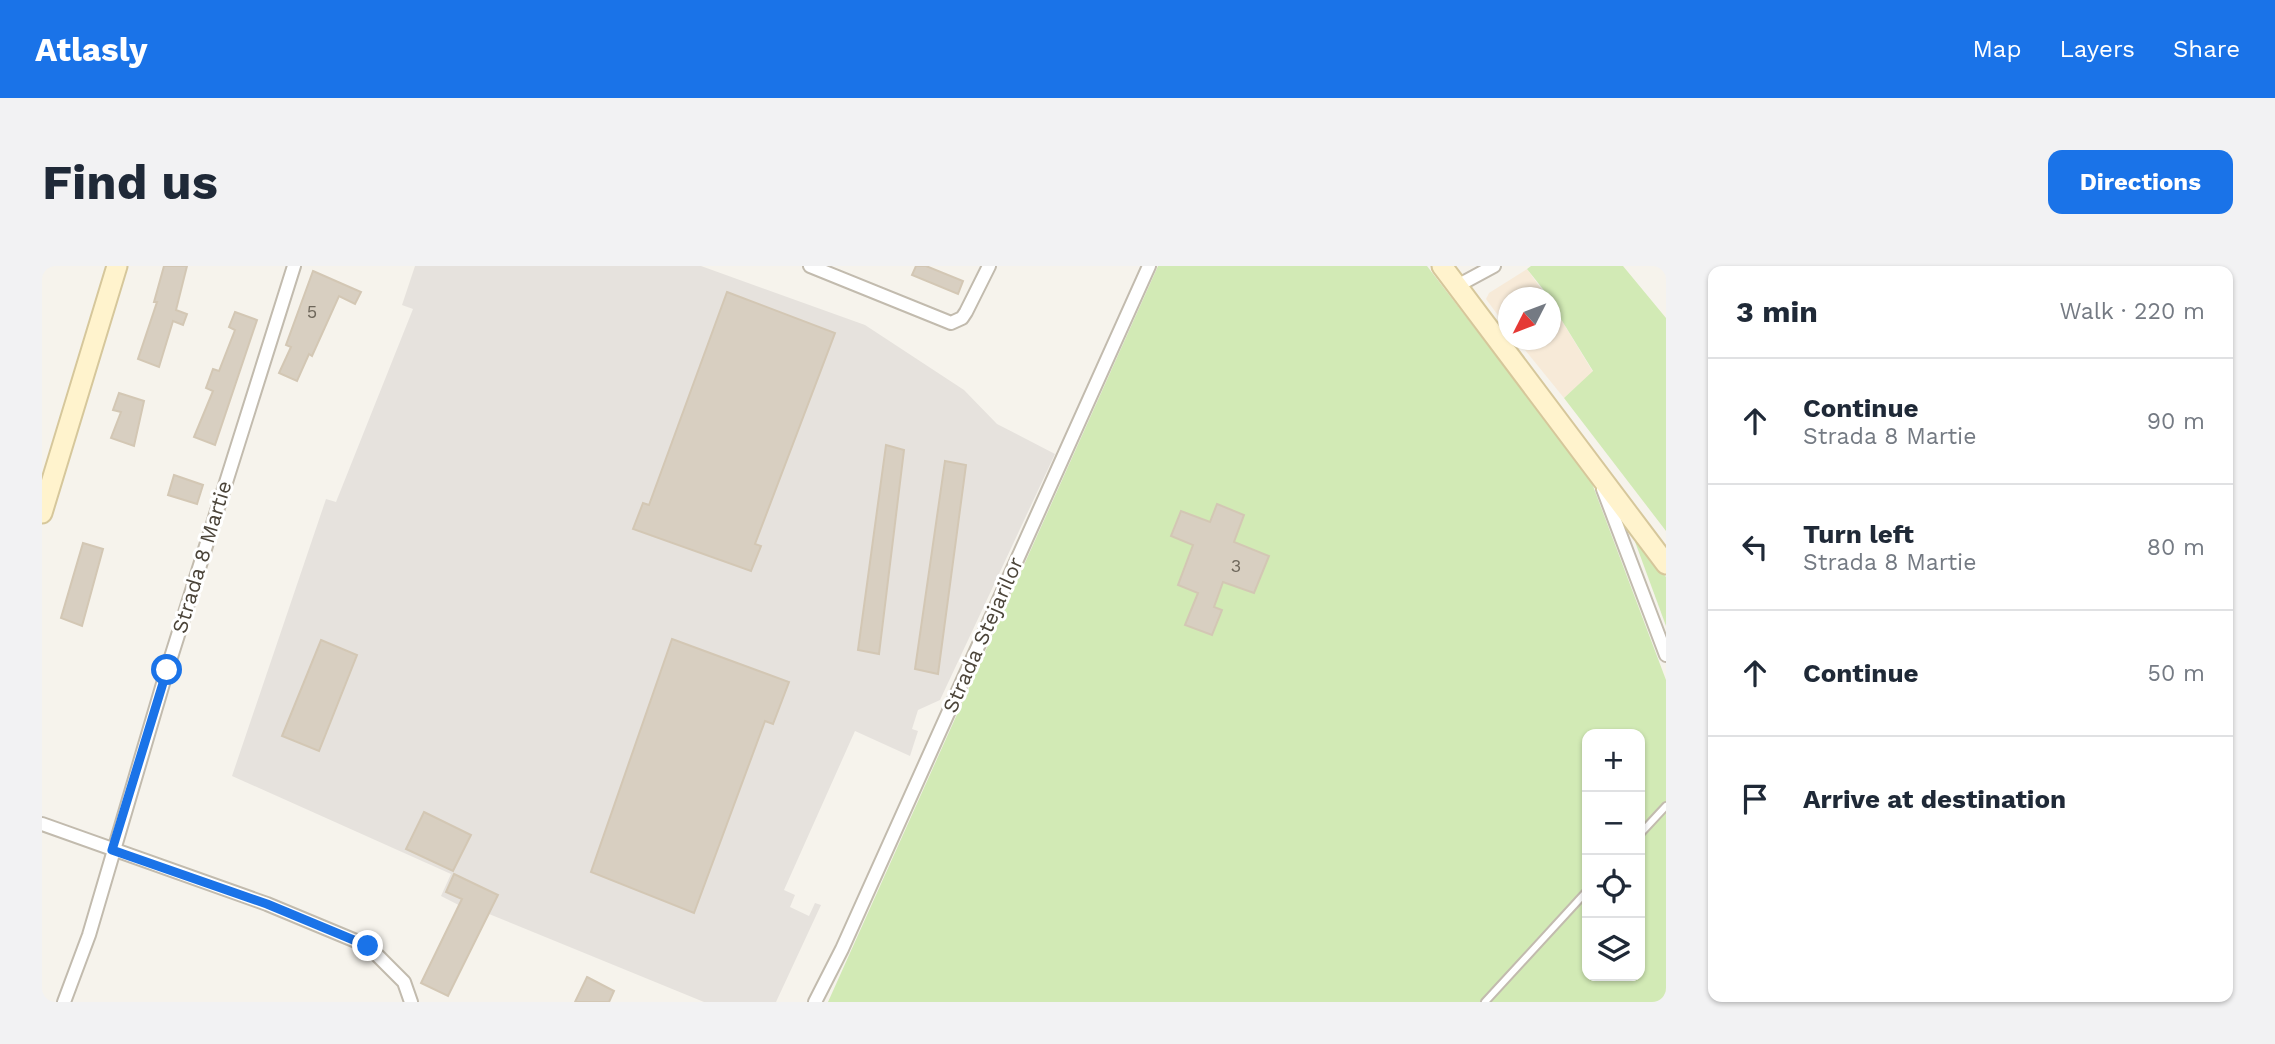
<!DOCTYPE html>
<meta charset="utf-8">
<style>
:root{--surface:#fff;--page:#f2f2f3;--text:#1f2937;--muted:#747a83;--line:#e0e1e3;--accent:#1a73e8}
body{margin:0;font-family:"Work Sans",sans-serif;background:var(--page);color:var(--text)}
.controls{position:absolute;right:21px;bottom:21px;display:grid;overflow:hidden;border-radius:14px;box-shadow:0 2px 5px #0004}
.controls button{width:63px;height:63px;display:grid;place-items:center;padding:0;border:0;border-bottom:2px solid var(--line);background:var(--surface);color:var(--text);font:35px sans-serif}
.compass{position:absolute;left:1456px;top:21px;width:63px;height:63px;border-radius:50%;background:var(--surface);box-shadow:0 2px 5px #0004;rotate:228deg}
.stop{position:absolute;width:21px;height:21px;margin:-16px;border:5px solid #1a73e8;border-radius:50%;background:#fff}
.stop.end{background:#1a73e8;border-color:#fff;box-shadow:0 2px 7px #0008}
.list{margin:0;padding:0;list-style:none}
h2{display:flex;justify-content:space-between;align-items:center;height:91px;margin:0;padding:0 28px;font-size:30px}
h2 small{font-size:23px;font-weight:400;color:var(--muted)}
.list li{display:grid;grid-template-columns:46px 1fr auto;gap:21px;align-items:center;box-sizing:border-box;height:126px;padding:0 28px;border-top:2px solid var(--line)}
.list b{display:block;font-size:26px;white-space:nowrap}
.list p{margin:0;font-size:23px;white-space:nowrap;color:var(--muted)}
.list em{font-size:23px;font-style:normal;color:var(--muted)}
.icon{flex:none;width:38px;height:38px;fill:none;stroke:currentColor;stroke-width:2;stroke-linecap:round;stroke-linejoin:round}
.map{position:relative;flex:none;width:1624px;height:736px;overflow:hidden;border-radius:14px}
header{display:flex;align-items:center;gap:42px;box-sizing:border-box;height:98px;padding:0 35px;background:var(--accent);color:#fff}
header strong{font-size:33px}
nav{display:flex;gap:38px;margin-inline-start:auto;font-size:24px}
.intro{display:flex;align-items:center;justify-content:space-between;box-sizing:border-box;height:168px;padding:0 42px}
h1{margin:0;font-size:49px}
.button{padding:18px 32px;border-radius:14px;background:var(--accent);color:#fff;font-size:24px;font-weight:700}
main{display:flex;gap:42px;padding:0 42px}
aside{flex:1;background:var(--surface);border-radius:14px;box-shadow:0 2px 5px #0004}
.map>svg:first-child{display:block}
.commercial{fill:#f7ead8}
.industrial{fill:#e6e2dd}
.green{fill:#d2eab5;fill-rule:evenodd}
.building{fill:#d8cfc1;stroke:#d3c7b4;stroke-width:2}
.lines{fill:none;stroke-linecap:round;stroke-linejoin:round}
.lane-casing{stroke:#c2bbae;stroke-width:10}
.street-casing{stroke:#c2bbae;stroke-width:16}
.secondary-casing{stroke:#d6c79b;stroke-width:23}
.lane{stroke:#fff;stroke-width:6}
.street{stroke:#fff;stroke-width:12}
.secondary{stroke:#fff3cd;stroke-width:19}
.route{stroke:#1a73e8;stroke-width:9}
.labels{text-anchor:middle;stroke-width:6;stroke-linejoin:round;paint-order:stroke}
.number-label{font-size:18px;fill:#6e675b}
.street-label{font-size:21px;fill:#4b4439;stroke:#fff}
</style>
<header>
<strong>Atlasly</strong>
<nav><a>Map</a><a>Layers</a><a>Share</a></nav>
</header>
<div class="intro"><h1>Find us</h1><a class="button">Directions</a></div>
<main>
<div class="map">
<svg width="1624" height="736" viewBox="0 0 1624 736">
<rect width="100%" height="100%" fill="#f6f3ec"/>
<!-- commercial -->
<g class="commercial">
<polygon points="1485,3 1505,31 1466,32 1466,63 1444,33 1447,27"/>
<polygon points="1509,37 1551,106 1522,132 1475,74 1508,74"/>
</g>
<!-- industrial -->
<polygon class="industrial" points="373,0 659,0 823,59 922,124 955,158 1013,188 898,434 876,444 870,463 876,465 868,490 813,465 742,624 753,629 748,641 767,650 773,637 779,639 734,736 662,736 447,648 444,653 399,630 409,608 190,510 284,233 294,236 371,43 360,39"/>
<!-- green -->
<g class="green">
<path d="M1116 0H1385L1548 212 1624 414V736H786ZM1545 468H1598V710H1545Z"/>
<polygon points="1489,0 1581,0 1624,52 1624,265 1522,132 1551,105 1509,37 1508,32 1485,3"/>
<polygon points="1592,273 1624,311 1624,360"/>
</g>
<!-- building -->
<g class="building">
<polygon points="122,0 145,0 134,44 145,48 141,59 131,55 117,101 96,93 115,36 112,36"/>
<polygon points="874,0 884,0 921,15 916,28 870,9"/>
<polygon points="271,5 319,26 313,38 297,30 270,90 267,88 255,115 237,107 249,81 244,79"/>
<polygon points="685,26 793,67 713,278 719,280 709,305 591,263 601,237 607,239"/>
<polygon points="193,46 215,54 173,179 152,171 171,125 164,122 171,103 177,105 193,64 187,61"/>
<polygon points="77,127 102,135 92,180 69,172 79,146 71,144"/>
<polygon points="844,179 862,184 837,388 816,384"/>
<polygon points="903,195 924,199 896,408 873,403"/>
<polygon points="132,209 161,219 155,238 126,229"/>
<polygon points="1175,238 1202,249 1192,276 1227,290 1212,327 1181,316 1172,341 1180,344 1170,369 1143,359 1156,327 1136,319 1151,279 1129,270 1139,245 1168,256"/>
<polygon points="41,277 61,283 40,360 19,352"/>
<polygon points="630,373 747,416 731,458 723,455 652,647 549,606"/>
<polygon points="279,374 315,389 277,485 240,470"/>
<polygon points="382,546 429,569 411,605 364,583"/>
<polygon points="412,608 456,629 406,730 379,717 420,633 404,626"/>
<polygon points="545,711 572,725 567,736 533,736"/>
</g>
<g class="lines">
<!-- lane casing -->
<g class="lane-casing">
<g id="lane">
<polyline points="1598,568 1624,540"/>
<polyline points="1443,736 1545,625"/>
</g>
</g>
<!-- street casing -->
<g class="street-casing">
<g id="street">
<polyline points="768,0 909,57 920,52 924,46 947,0"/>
<polyline points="1415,20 1452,0"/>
<polyline points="1561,223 1624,389"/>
<polyline points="0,558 225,638 326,680 362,716 369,736"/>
<polyline points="22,736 47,669 125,404 252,0"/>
<polyline points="773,736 800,683 1107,0"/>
</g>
</g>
<!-- secondary casing -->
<g class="secondary-casing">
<g id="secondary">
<polyline points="1400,0 1624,298"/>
<polyline points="0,247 75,0"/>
</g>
</g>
<!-- lane -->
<use href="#lane" class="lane"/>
<!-- street -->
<use href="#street" class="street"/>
<!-- secondary -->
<use href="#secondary" class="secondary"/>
</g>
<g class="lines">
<!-- route -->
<polyline class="route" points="125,404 70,584 225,638 326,680"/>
</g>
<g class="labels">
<!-- number labels -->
<g class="number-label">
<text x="270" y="52">5</text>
<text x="1194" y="306">3</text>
</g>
<!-- street labels -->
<g class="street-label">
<text transform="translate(160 291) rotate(-73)" y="7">Strada 8 Martie</text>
<text transform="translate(941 369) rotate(-66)" y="7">Strada Stejarilor</text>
</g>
</g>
</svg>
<div class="controls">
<button>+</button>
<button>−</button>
<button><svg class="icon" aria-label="locate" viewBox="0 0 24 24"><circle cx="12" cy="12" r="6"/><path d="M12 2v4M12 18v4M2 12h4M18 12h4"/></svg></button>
<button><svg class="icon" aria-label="layers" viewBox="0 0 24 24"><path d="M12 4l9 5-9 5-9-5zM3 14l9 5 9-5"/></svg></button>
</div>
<svg class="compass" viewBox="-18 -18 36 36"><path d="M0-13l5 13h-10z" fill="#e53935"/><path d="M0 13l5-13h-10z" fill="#747a83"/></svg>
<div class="stop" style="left:125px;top:404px"></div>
<div class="stop end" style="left:326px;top:680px"></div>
</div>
<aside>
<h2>3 min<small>Walk · 220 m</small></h2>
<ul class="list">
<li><svg class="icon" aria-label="ahead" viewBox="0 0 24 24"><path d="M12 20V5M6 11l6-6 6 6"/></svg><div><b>Continue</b><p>Strada 8 Martie</p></div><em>90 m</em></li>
<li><svg class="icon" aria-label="left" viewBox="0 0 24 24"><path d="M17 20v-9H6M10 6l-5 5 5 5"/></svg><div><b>Turn left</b><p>Strada 8 Martie</p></div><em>80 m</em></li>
<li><svg class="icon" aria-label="ahead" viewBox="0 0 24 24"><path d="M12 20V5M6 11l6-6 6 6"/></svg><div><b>Continue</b></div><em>50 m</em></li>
<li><svg class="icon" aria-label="arrive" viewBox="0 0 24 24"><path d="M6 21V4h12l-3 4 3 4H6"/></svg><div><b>Arrive at destination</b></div></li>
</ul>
</aside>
</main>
